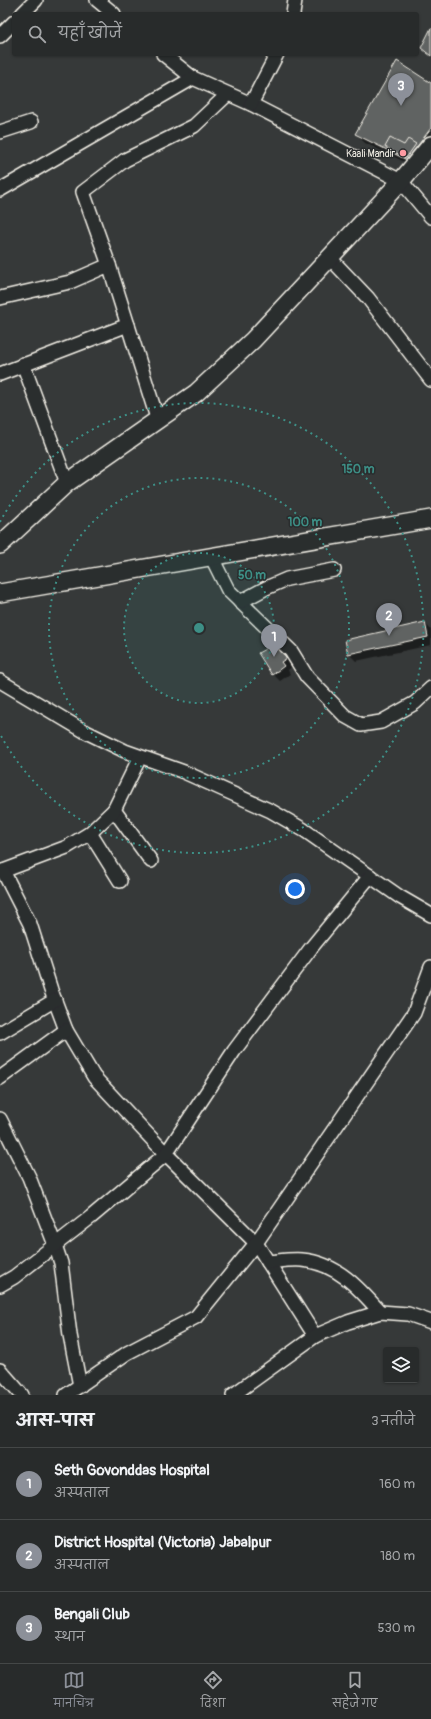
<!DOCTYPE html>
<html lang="hi">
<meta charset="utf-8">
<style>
:root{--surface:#282b2b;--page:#343737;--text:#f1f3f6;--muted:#a5a7a9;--line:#444747;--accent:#8c9099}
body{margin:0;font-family:Pangolin,"Playpen Sans Deva",sans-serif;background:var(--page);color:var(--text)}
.controls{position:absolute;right:12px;bottom:12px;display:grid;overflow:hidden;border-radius:4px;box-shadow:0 1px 3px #0004}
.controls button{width:36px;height:36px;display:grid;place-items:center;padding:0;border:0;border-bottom:1px solid var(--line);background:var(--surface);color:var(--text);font:20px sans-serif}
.you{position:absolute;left:295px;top:889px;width:14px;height:14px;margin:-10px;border:3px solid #fff;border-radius:50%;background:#1a73e8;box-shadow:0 0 0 6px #1a73e833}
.badge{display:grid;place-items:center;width:26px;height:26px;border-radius:50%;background:var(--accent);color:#fff;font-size:13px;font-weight:700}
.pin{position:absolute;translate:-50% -33px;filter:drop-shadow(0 1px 2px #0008)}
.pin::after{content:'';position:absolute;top:21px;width:14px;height:12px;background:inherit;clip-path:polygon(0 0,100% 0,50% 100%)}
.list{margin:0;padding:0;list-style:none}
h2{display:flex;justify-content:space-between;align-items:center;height:52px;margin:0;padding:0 16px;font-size:17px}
h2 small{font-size:13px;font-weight:400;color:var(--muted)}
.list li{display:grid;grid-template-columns:26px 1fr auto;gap:12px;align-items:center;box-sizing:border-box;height:72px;padding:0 16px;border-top:1px solid var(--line)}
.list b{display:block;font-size:15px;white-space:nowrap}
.list p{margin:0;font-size:13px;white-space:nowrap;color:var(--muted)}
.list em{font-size:13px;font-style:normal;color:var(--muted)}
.icon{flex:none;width:22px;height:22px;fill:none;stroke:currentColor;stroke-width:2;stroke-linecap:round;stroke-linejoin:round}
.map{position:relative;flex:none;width:431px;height:1395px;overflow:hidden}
.search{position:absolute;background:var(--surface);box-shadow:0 1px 3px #0004;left:12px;right:12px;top:12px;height:44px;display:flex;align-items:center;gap:10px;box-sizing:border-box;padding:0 14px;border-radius:4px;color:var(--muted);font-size:15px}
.sheet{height:268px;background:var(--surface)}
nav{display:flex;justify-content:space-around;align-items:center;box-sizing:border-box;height:56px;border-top:1px solid var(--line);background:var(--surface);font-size:11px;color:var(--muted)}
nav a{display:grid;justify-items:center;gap:2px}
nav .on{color:var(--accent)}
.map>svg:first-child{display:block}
.shadow{fill:#0007}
.building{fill:#616362;stroke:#f4f1e8}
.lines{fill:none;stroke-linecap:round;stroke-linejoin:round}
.minor-casing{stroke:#f4f1e8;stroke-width:16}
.major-casing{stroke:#f4f1e8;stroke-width:20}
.minor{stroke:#2a2d2e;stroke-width:13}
.major{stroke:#2a2d2e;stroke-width:17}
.ring{fill:none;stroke:#3d8f86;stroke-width:2;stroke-dasharray:2 4}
.poi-dot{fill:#ff9aa2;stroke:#2a2d2e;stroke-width:1.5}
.labels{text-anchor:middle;stroke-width:3;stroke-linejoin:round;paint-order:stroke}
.poi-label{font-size:10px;fill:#f4f1e8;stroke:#2a2d2e;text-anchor:end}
.centre{fill:#3d8f86;stroke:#2a2d2e;stroke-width:2}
.ring-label{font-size:12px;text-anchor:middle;font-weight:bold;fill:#3d8f86;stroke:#2a2d2e;stroke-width:3;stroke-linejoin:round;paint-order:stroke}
</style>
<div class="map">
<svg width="431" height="1395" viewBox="0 0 431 1395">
<rect width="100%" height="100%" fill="#363939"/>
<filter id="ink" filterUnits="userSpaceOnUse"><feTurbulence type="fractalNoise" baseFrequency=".025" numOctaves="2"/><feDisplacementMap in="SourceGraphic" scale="8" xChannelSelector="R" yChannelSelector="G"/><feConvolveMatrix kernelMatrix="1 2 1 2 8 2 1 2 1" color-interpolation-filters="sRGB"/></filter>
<g filter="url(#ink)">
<!-- shadow -->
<g class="shadow">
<polygon points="431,84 431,150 417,168 365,143 356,134"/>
<polygon points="425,623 431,630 431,645 356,661 349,654"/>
<polygon points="278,643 295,664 288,670 290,674 280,681 273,674"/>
</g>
<!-- building -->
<g class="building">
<polygon points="431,28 431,56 421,48"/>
<polygon points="397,61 431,83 431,128 407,160 355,134"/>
<polygon points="390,138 404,145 408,139 416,144 406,158 385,147"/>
<polygon points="425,622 428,637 348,654 345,640"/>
<polygon points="278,642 289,657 281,662 284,666 272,675 258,653"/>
</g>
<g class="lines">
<!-- minor casing -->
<g class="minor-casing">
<g id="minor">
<polyline points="97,0 114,14"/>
<polyline points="22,14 36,0"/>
<polyline points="293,14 295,0"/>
<polyline points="0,36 14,22"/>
<polyline points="163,54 193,78 251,104 401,181 431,217"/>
<polyline points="251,104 277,54"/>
<polyline points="0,132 31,122"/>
<polyline points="0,190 193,78"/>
<polyline points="329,257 368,298 431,380"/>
<polyline points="109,265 83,192 125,160 194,126 228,94"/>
<polyline points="0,298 70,282 109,265 158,421"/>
<polyline points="23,364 67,483"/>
<polyline points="0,374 128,325"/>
<polyline points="211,556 228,590 291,651 307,677 345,716 361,725 381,722 415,703 431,688"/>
<polyline points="240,602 266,588 287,579 334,570"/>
<polyline points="0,681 84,731 125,751 184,772 271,811 304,830 400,897 431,915"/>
<polyline points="114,810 151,861"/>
<polyline points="90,833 120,881"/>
<polyline points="3,871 67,847 90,833 114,810 140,757"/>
<polyline points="0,872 3,871 30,924 51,990 66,1030 94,1077 166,1154 256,1243 315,1336"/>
<polyline points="0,1033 55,1000"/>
<polyline points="0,1078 66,1030"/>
<polyline points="0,1119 29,1177 55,1245 61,1263 70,1335 80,1386"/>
<path d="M268 1262C279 1261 292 1259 302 1260 337 1263 359 1288 380 1312"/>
<polyline points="0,1285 14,1277 91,1217 166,1154 234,1051 311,948 370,876"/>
<polyline points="0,1370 22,1395"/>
<polyline points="66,1395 127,1353 196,1317 256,1243 414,1013 431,967"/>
<polyline points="233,1395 315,1336 348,1322 380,1312 408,1314 431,1322"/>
</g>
</g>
<!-- major casing -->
<g class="major-casing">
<g id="major">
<polyline points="0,545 67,483 196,393 253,340 401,181 431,145"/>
<polyline points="0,593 431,519"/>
</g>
</g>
<!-- minor -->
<use href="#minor" class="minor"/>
<!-- major -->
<use href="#major" class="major"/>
</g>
</g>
<!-- distance rings -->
<circle cx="199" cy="628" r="75" fill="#3d8f86" fill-opacity=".12"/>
<g class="ring">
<circle cx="199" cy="628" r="75"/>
<circle cx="199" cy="628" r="150"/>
<path d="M0 522A225 225 0 1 1 0 734"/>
</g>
<!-- markers -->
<circle class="poi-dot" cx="403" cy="153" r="4"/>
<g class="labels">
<!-- poi labels -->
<g class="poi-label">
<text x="395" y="157">Kaali Mandir</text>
</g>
</g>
<circle cx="199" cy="628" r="6" class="centre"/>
<g class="ring-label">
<text x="358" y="473">150 m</text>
<text x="305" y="526">100 m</text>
<text x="252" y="579">50 m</text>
</g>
</svg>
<div class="controls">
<button><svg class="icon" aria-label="layers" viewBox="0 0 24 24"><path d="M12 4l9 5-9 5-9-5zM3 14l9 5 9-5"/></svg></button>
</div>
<div class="you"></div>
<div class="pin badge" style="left:274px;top:657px">1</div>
<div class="pin badge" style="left:389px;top:636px">2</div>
<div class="pin badge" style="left:401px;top:106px">3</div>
<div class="search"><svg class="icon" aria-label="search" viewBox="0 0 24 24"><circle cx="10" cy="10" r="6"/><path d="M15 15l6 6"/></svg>यहाँ खोजें</div>
</div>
<section class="sheet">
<h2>आस-पास<small>3 नतीजे</small></h2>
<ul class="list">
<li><span class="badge">1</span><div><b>Seth Govonddas Hospital</b><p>अस्पताल</p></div><em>160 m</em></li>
<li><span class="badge">2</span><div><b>District Hospital (Victoria) Jabalpur</b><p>अस्पताल</p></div><em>180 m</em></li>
<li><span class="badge">3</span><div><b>Bengali Club</b><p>स्थान</p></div><em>530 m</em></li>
</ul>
</section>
<nav>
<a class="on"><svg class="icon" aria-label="map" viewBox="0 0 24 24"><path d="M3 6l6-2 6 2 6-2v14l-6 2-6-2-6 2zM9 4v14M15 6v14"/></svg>मानचित्र</a>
<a><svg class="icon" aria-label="directions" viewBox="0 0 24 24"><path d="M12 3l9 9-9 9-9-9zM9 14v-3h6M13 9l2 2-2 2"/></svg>दिशा</a>
<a><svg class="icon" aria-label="saved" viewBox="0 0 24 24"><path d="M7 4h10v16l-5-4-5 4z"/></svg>सहेजे गए</a>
</nav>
